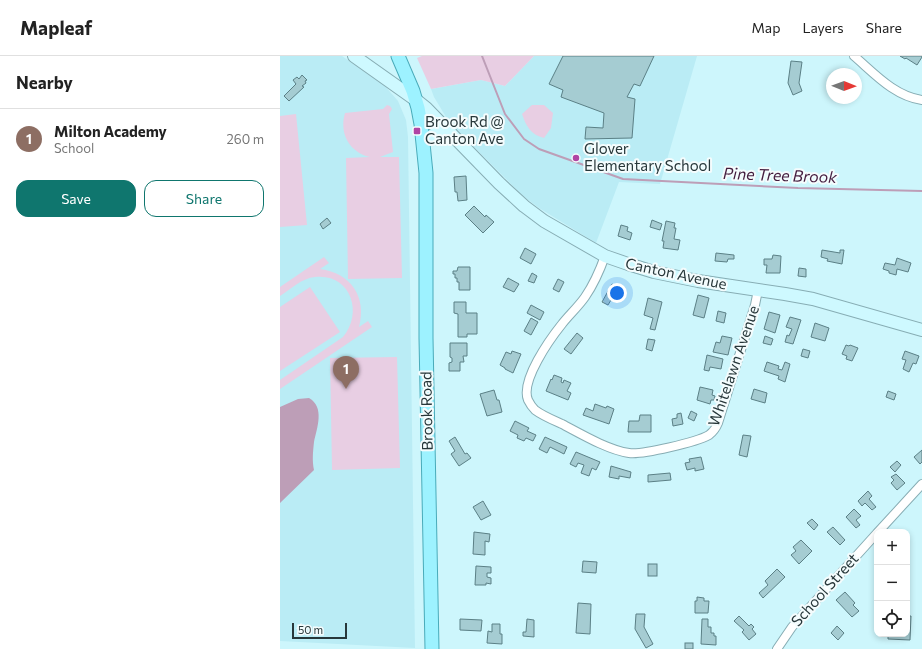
<!DOCTYPE html>
<meta charset="utf-8">
<style>
:root{--surface:#fff;--page:#f6f6f6;--text:#222;--muted:#767676;--line:#e0e0e0;--accent:#0f766e}
body{margin:0;font-family:Commissioner,sans-serif;background:var(--page);color:var(--text)}
.controls{position:absolute;right:12px;bottom:12px;display:grid;overflow:hidden;border-radius:8px;box-shadow:0 2px 6px #0003}
.controls button{width:36px;height:36px;display:grid;place-items:center;padding:0;border:0;border-bottom:1px solid var(--line);background:var(--surface);color:var(--text);font:20px sans-serif}
.compass{position:absolute;left:546px;top:12px;width:36px;height:36px;border-radius:50%;background:var(--surface);box-shadow:0 2px 6px #0003;rotate:91deg}
.scale{position:absolute;left:12px;bottom:10px;width:55px;box-sizing:border-box;padding-left:4px;border:2px solid #27373a;border-top:0;font-size:11px;line-height:14px;white-space:nowrap;color:#27373a;-webkit-text-stroke:3px #f4fcfd;paint-order:stroke}
.you{position:absolute;left:337px;top:237px;width:14px;height:14px;margin:-10px;border:3px solid #fff;border-radius:50%;background:#1a73e8;box-shadow:0 0 0 6px #1a73e833}
.badge{display:grid;place-items:center;width:26px;height:26px;border-radius:50%;background:var(--accent);color:#fff;font-size:13px;font-weight:700}
.pin{position:absolute;translate:-50% -33px;filter:drop-shadow(0 1px 2px #0008)}
.pin::after{content:'';position:absolute;top:21px;width:14px;height:12px;background:inherit;clip-path:polygon(0 0,100% 0,50% 100%)}
.list{margin:0;padding:0;list-style:none}
h2{display:flex;justify-content:space-between;align-items:center;height:52px;margin:0;padding:0 16px;font-size:17px}
h2 small{font-size:13px;font-weight:400;color:var(--muted)}
.list li{display:grid;grid-template-columns:26px 1fr auto;gap:12px;align-items:center;box-sizing:border-box;height:60px;padding:0 16px;border-top:1px solid var(--line)}
.list b{display:block;font-size:15px;white-space:nowrap}
.list p{margin:0;font-size:13px;white-space:nowrap;color:var(--muted)}
.list em{font-size:13px;font-style:normal;color:var(--muted)}
.actions{display:flex;gap:8px;padding:12px 16px}
.actions a{flex:1;padding:9px 0;border:1px solid var(--accent);border-radius:12px;text-align:center;font-size:14px;color:var(--accent)}
.actions .main{background:var(--accent);color:#fff}
.icon{flex:none;width:22px;height:22px;fill:none;stroke:currentColor;stroke-width:2;stroke-linecap:round;stroke-linejoin:round}
.map{position:relative;flex:none;width:642px;height:593px;overflow:hidden}
header{display:flex;align-items:center;gap:24px;box-sizing:border-box;height:56px;padding:0 20px;background:var(--surface);border-bottom:1px solid var(--line)}
header strong{font-size:19px}
nav{display:flex;gap:22px;margin-inline-start:auto;font-size:14px}
main{display:flex}
aside{flex:1;background:var(--surface)}
.map>svg:first-child{display:block}
.built{fill:#baecf5}
.green{fill:#e8cee3}
.water{fill:#bd9eb7}
.lines{fill:none;stroke-linecap:round;stroke-linejoin:round}
.stream{stroke:#bd9eb7;stroke-width:2}
.building{fill:#a5ccd2;stroke:#5b8086}
.street-casing{stroke:#87adb4;stroke-width:10}
.secondary-casing{stroke:#87adb4;stroke-width:14}
.primary-casing{stroke:#49abba;stroke-width:15}
.street{stroke:#fff;stroke-width:8}
.secondary{stroke:#cef9ff;stroke-width:12}
.primary{stroke:#9df2ff;stroke-width:13}
.poi-dot{fill:#b044a4;stroke:#f4fcfd;stroke-width:1.5}
.labels{text-anchor:middle;stroke-width:4;stroke-linejoin:round;paint-order:stroke}
.poi-label{font-size:15px;fill:#27373a;stroke:#f4fcfd;text-anchor:start}
.street-label{font-size:15px;fill:#27373a;stroke:#f4fcfd}
.water-label{font-size:16px;font-style:italic;fill:#431c3e;stroke:#f4fcfd}
</style>
<header>
<strong>Mapleaf</strong>
<nav><a>Map</a><a>Layers</a><a>Share</a></nav>
</header>
<main>
<aside>
<h2>Nearby<small></small></h2>
<ul class="list">
<li><span class="badge" style="background:#8d6e63">1</span><div><b>Milton Academy</b><p>School</p></div><em>260 m</em></li>
</ul>
<div class="actions"><a class="main">Save</a><a>Share</a></div>
</aside>
<div class="map">
<svg width="642" height="593" viewBox="0 0 642 593">
<rect width="100%" height="100%" fill="#cdf6fc"/>
<!-- built -->
<g class="built">
<polygon points="0,0 62,0 104,29 118,45 126,64 128,81 135,592 0,585"/>
<polygon points="254,0 417,0 380,128 339,126 316,187 259,152 243,140 169,66 154,41 151,33 201,24 225,30"/>
</g>
<!-- green -->
<g class="green">
<polygon points="142,0 254,0 225,30 201,24 151,33 137,2"/>
<path d="M107 49 110 50 112 53 109 58 113 96 100 101H119L122 222 68 223 66 102 90 101C69 96 59 77 65 57L103 53Z"/>
<path d="M252 49H264L273 57 271 72 264 82C251 79 246 70 242 58Z"/>
<polygon points="16,58 27,169 0,171 0,60"/>
<path d="M44 201 49 207 40 213C71 217 87 241 79 271L88 265 92 271 0 333V324L63 281C84 256 70 217 35 221 22 222 11 233 0 240V231Z"/>
<polygon points="30,231 60,276 0,315 0,251"/>
<polygon points="117,301 120,412 52,414 50,302"/>
</g>
<!-- water -->
<path class="water" d="M29 342C45 351 37 372 34 386 33 395 32 405 34 414L0 447V351L18 343Z"/>
<g class="lines">
<!-- stream -->
<polyline class="stream" points="202,0 225,58 244,83 259,93 343,123 518,132 642,135"/>
</g>
<!-- building -->
<g class="building">
<polygon points="283,0 374,0 360,30 354,28 347,41 355,43 352,82 305,83 306,71 323,72 324,57 281,41 283,34 269,28"/>
<polygon points="620,0 642,0 642,1 637,9 626,2 625,3"/>
<polygon points="511,5 522,6 519,27 522,35 513,39 508,27"/>
<polygon points="22,19 27,24 25,25 26,27 22,30 24,31 9,45 4,40 16,28 13,24 17,21 19,23"/>
<polygon points="186,120 187,144 178,145 177,136 175,136 174,121"/>
<polygon points="194,150 205,161 206,159 214,166 203,177 185,159"/>
<polygon points="47,162 51,167 43,173 40,168"/>
<polygon points="372,164 382,168 380,174 370,171"/>
<polygon points="386,165 395,167 394,172 396,172 394,183 400,184 398,194 383,192 384,185 382,185"/>
<polygon points="341,169 348,171 347,175 352,177 350,184 338,180"/>
<polygon points="245,192 256,198 251,208 240,202"/>
<polygon points="542,194 560,197 560,194 564,194 562,208 547,205 548,203 541,201"/>
<polygon points="436,197 454,199 454,203 448,203 447,206 435,205"/>
<polygon points="493,199 501,200 500,217 486,217 487,209 484,209 484,203 492,203"/>
<polygon points="617,202 631,207 628,216 617,213 616,219 609,217 609,215 603,213 605,207 615,209"/>
<polygon points="178,211 190,211 190,234 179,234 179,226 177,226 177,222 175,222 175,218 173,218 173,215 177,215"/>
<polygon points="519,212 526,213 526,221 518,220"/>
<polygon points="252,217 257,220 254,227 248,225"/>
<polygon points="228,222 239,228 234,236 223,231"/>
<polygon points="278,223 284,226 279,236 273,233"/>
<polygon points="332,228 338,231 333,240 335,241 333,245 331,244 328,249 322,246"/>
<polygon points="418,239 429,242 424,262 413,259"/>
<polygon points="368,242 382,246 375,274 370,273 373,262 364,259"/>
<polygon points="174,246 186,246 186,257 197,257 197,278 187,278 187,281 178,281 178,258 174,257"/>
<polygon points="251,249 264,256 260,264 247,257"/>
<polygon points="438,255 446,257 444,267 436,265"/>
<polygon points="489,256 500,259 495,277 484,273"/>
<polygon points="510,261 521,264 513,288 505,286 507,279 509,280 512,273 506,271"/>
<polygon points="251,262 258,266 251,279 244,275"/>
<polygon points="535,267 549,272 545,285 531,281"/>
<polygon points="297,277 303,282 291,298 284,293"/>
<polygon points="442,280 452,282 448,299 433,296 436,286 440,287"/>
<polygon points="485,280 493,283 491,289 483,287"/>
<polygon points="368,283 375,284 372,295 366,293"/>
<polygon points="170,287 187,287 187,300 183,300 184,306 180,306 180,315 169,315 169,307 172,306 172,302 170,301"/>
<polygon points="566,289 569,290 570,289 578,292 572,305 566,303 567,300 562,298"/>
<polygon points="523,293 530,295 528,302 521,300"/>
<polygon points="232,295 241,298 233,317 225,313 225,312 220,309 226,296 231,298"/>
<polygon points="625,295 639,300 636,308 633,307 629,316 623,313 626,304 622,303"/>
<polygon points="427,299 443,303 441,313 430,311 429,315 424,314"/>
<polygon points="487,306 499,310 498,313 502,314 505,306 510,308 505,326 498,323 499,320 484,315"/>
<polygon points="274,319 282,322 281,326 283,327 284,324 291,327 287,335 291,337 288,344 266,335 271,323 272,324"/>
<polygon points="420,331 433,334 432,339 435,340 434,344 431,344 430,348 417,344"/>
<polygon points="474,333 487,337 485,347 471,343"/>
<polygon points="214,334 217,344 219,344 222,356 207,360 200,338"/>
<polygon points="608,335 616,338 614,344 606,341"/>
<polygon points="315,348 326,352 327,350 334,353 329,368 303,359 306,352 313,355"/>
<polygon points="411,355 417,358 414,365 408,362"/>
<polygon points="401,357 403,368 393,370 392,363 397,362 397,358"/>
<polygon points="360,359 371,359 371,376 348,376 349,365 359,365"/>
<polygon points="235,365 249,372 247,375 256,379 253,385 246,382 244,385 237,382 238,379 230,375"/>
<polygon points="463,379 471,380 467,401 459,399"/>
<polygon points="175,381 185,398 187,397 191,402 179,410 171,398 175,395 169,385"/>
<polygon points="265,381 287,391 284,398 270,391 267,397 259,393"/>
<polygon points="642,394 642,406 640,408 634,401"/>
<polygon points="296,396 320,406 316,414 312,412 309,420 301,417 304,409 298,407 296,411 290,408"/>
<polygon points="421,401 424,413 415,415 415,412 407,414 405,407 410,406 409,403"/>
<polygon points="617,405 621,409 615,416 610,411"/>
<polygon points="331,410 351,416 350,422 339,420 339,423 329,421"/>
<polygon points="390,417 391,424 368,426 368,419"/>
<polygon points="616,418 625,427 617,434 611,427 614,424 611,421"/>
<polygon points="588,435 592,440 589,443 596,451 592,454 585,447 582,450 578,445"/>
<polygon points="203,445 211,459 201,464 193,451"/>
<polygon points="574,453 581,460 576,464 580,469 576,472 566,461"/>
<polygon points="532,463 538,469 534,474 527,467"/>
<polygon points="553,471 565,484 560,489 547,476"/>
<polygon points="194,476 210,478 209,486 205,485 205,499 193,498"/>
<polygon points="521,484 532,495 519,508 511,499 516,495 513,491"/>
<polygon points="303,505 317,506 316,517 302,516"/>
<rect x="368" y="508" width="9" height="12"/>
<polygon points="196,510 211,511 211,517 207,517 207,521 211,522 211,528 206,527 206,529 195,529"/>
<polygon points="497,513 505,521 483,542 479,537 488,529 485,525"/>
<polygon points="565,536 575,547 573,549 579,555 572,561 556,544"/>
<polygon points="417,541 424,542 424,545 429,545 428,557 415,557 415,545 417,545"/>
<polygon points="298,547 311,548 310,578 296,577"/>
<polygon points="356,558 365,558 364,571 373,588 366,592 355,573"/>
<polygon points="459,560 469,570 471,568 474,571 472,573 476,578 469,584 462,576 464,574 454,565"/>
<polygon points="627,560 631,560 630,584 608,583 608,578 627,578"/>
<polygon points="180,563 202,564 201,575 180,574"/>
<polygon points="247,563 254,564 254,581 243,580 243,576 246,576"/>
<polygon points="422,563 428,563 428,571 431,571 431,577 434,577 434,580 436,580 436,589 421,588"/>
<polygon points="212,568 220,568 220,578 222,578 222,588 207,587 208,575 212,576"/>
<polygon points="557,570 564,577 558,584 551,577"/>
<rect x="405" y="587" width="8" height="6"/>
</g>
<g class="lines">
<!-- street casing -->
<g class="street-casing">
<g id="street">
<path d="M574 0C594 17 614 40 642 44"/>
<path d="M325 200C320 214 314 228 305 241 298 251 289 259 282 268 270 283 240 325 248 344 250 348 252 351 255 354 263 360 273 364 282 368 301 378 328 394 349 397 362 399 417 386 429 379 433 376 436 372 438 367L475 249 478 234"/>
<polyline points="598,476 642,428"/>
<polyline points="497,593 512,571 597,477"/>
</g>
</g>
<!-- secondary casing -->
<g class="secondary-casing">
<g id="secondary">
<polyline points="74,0 136,44 146,52 219,127 244,150 264,165 325,200 348,208 374,216 418,225 505,238 533,243 642,274"/>
<path d="M150 83C155 75 161 72 170 76"/>
</g>
</g>
<!-- primary casing -->
<g class="primary-casing">
<polyline id="primary" points="118,0 133,35 138,52 141,68 146,117 146,282 152,593"/>
</g>
<!-- street -->
<use href="#street" class="street"/>
<!-- secondary -->
<use href="#secondary" class="secondary"/>
<!-- primary -->
<use href="#primary" class="primary"/>
</g>
<!-- markers -->
<g class="poi-dot">
<rect x="133" y="71" width="8" height="8" rx="2"/>
<circle cx="296" cy="102" r="4"/>
</g>
<g class="labels">
<!-- poi labels -->
<g class="poi-label">
<text x="145" y="71">Brook Rd @<tspan x="145" dy="17">Canton Ave</tspan></text>
<text x="304" y="98">Glover<tspan x="304" dy="17">Elementary School</tspan></text>
</g>
<!-- street labels -->
<g class="street-label">
<text transform="translate(396 218) rotate(12)" y="5">Canton Avenue</text>
<text transform="translate(454 310) rotate(-71)" y="5">Whitelawn Avenue</text>
<text transform="translate(147 355) rotate(-91)" y="5">Brook Road</text>
<text transform="translate(545 534) rotate(-48)" y="5">School Street</text>
</g>
<!-- water labels -->
<g class="water-label">
<text transform="translate(500 119) rotate(2)" y="6">Pine Tree Brook</text>
</g>
</g>
</svg>
<div class="controls">
<button>+</button>
<button>−</button>
<button><svg class="icon" aria-label="locate" viewBox="0 0 24 24"><circle cx="12" cy="12" r="6"/><path d="M12 2v4M12 18v4M2 12h4M18 12h4"/></svg></button>
</div>
<svg class="compass" viewBox="-18 -18 36 36"><path d="M0-13l5 13h-10z" fill="#e53935"/><path d="M0 13l5-13h-10z" fill="#767676"/></svg>
<div class="scale">50 m</div>
<div class="you"></div>
<div class="pin badge" style="left:66px;top:333px;background:#8d6e63">1</div>
</div>
</main>
